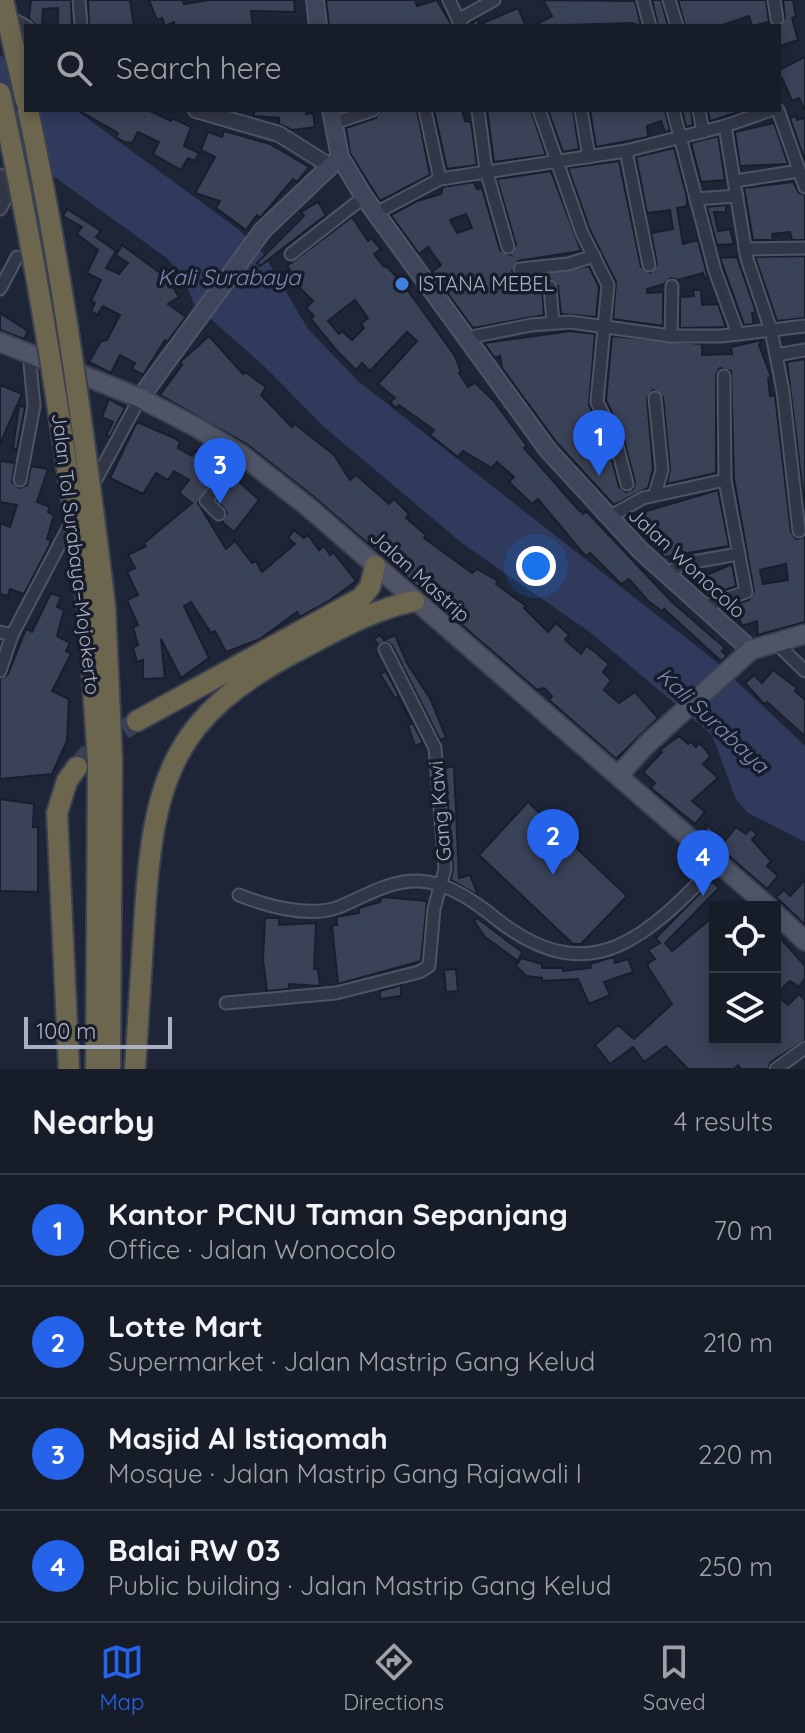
<!DOCTYPE html>
<meta charset="utf-8">
<style>
:root{--surface:#161c28;--page:#232934;--text:#f1f3f6;--muted:#9ea1a8;--line:#353a45;--accent:#2563eb}
body{margin:0;font-family:Quicksand,sans-serif;background:var(--page);color:var(--text)}
.controls{position:absolute;right:24px;bottom:24px;display:grid;overflow:hidden;border-radius:0px;box-shadow:0 4px 12px #0003}
.controls button{width:72px;height:72px;display:grid;place-items:center;padding:0;border:0;border-bottom:2px solid var(--line);background:var(--surface);color:var(--text);font:40px sans-serif}
.scale{position:absolute;left:24px;bottom:20px;width:148px;box-sizing:border-box;padding-left:8px;border:4px solid #abb1c4;border-top:0;font-size:22px;line-height:28px;white-space:nowrap;color:#abb1c4;-webkit-text-stroke:6px #171c2b;paint-order:stroke}
.you{position:absolute;left:536px;top:566px;width:28px;height:28px;margin:-20px;border:6px solid #fff;border-radius:50%;background:#1a73e8;box-shadow:0 0 0 12px #1a73e833}
.badge{display:grid;place-items:center;width:52px;height:52px;border-radius:50%;background:var(--accent);color:#fff;font-size:26px;font-weight:700}
.pin{position:absolute;translate:-50% -66px;filter:drop-shadow(0 2px 4px #0008)}
.pin::after{content:'';position:absolute;top:42px;width:28px;height:24px;background:inherit;clip-path:polygon(0 0,100% 0,50% 100%)}
.list{margin:0;padding:0;list-style:none}
h2{display:flex;justify-content:space-between;align-items:center;height:104px;margin:0;padding:0 32px;font-size:34px}
h2 small{font-size:26px;font-weight:400;color:var(--muted)}
.list li{display:grid;grid-template-columns:52px 1fr auto;gap:24px;align-items:center;box-sizing:border-box;height:112px;padding:0 32px;border-top:2px solid var(--line)}
.list b{display:block;font-size:30px;white-space:nowrap}
.list p{margin:0;font-size:26px;white-space:nowrap;color:var(--muted)}
.list em{font-size:26px;font-style:normal;color:var(--muted)}
.icon{flex:none;width:44px;height:44px;fill:none;stroke:currentColor;stroke-width:2;stroke-linecap:round;stroke-linejoin:round}
.map{position:relative;flex:none;width:805px;height:1069px;overflow:hidden}
.search{position:absolute;background:var(--surface);box-shadow:0 4px 12px #0003;left:24px;right:24px;top:24px;height:88px;display:flex;align-items:center;gap:20px;box-sizing:border-box;padding:0 28px;border-radius:0px;color:var(--muted);font-size:30px}
.sheet{height:552px;background:var(--surface)}
nav{display:flex;justify-content:space-around;align-items:center;box-sizing:border-box;height:112px;border-top:2px solid var(--line);background:var(--surface);font-size:22px;color:var(--muted)}
nav a{display:grid;justify-items:center;gap:4px}
nav .on{color:var(--accent)}
.map>svg:first-child{display:block}
.water{fill:#2f3a5c}
.building{fill:#3a4257;stroke:#191e2d;stroke-width:2;fill-rule:evenodd}
.lines{fill:none;stroke-linecap:round;stroke-linejoin:round}
.motorway-tunnel{stroke:#3a4152;stroke-width:20;stroke-dasharray:20 10;stroke-linecap:butt}
.minor-casing{stroke:#4f5465;stroke-width:15}
.tertiary-casing{stroke:#4f5465;stroke-width:18}
.secondary-casing{stroke:#4f5465;stroke-width:20}
.primary-casing{stroke:#3b4050;stroke-width:22}
.motorway-casing{stroke:#3c4151;stroke-width:24}
.minor{stroke:#323747;stroke-width:11}
.tertiary{stroke:#323747;stroke-width:14}
.secondary{stroke:#3f455a;stroke-width:16}
.primary{stroke:#4f5567;stroke-width:18}
.motorway{stroke:#6d664e;stroke-width:20}
.motorway-bridge-casing{stroke:#3c4151;stroke-width:24;stroke-linecap:butt}
.motorway-bridge{stroke:#6d664e;stroke-width:20}
.shop-dot{fill:#3f7fe0;stroke:#171c2b;stroke-width:3}
.labels{text-anchor:middle;stroke-width:7;stroke-linejoin:round;paint-order:stroke}
.poi-label{font-size:20px;fill:#abb1c4;stroke:#171c2b;text-anchor:start}
.street-label{font-size:20px;fill:#abb1c4;stroke:#171c2b}
.water-label{font-size:22px;font-style:italic;fill:#7a89b2;stroke:#171c2b}
</style>
<div class="map">
<svg width="805" height="1069" viewBox="0 0 805 1069">
<rect width="100%" height="100%" fill="#1e2536"/>
<!-- water -->
<polygon class="water" points="0,55 26,74 26,110 76,110 238,229 263,253 308,329 358,381 713,659 805,746 805,842 748,813 736,800 712,735 705,729 591,633 463,544 323,426 266,368 194,304 184,279 168,259 16,149 0,130"/>
<!-- building -->
<g class="building">
<polygon points="31,0 71,0 72,26 58,26 58,8 43,9 42,26 36,26 29,18"/>
<polygon points="88,0 130,0 134,26 89,26"/>
<polygon points="149,0 183,0 184,4 209,0 294,0 295,12 251,11 253,26 175,26 174,22 165,26 162,18 157,20"/>
<polygon points="326,0 415,0 417,6 437,0 452,26 329,26"/>
<polygon points="543,0 635,1 641,26 632,23 533,26 552,16"/>
<polygon points="652,0 661,0 668,26 658,26"/>
<polygon points="678,0 766,0 769,22 752,26 749,16 720,26 685,26"/>
<polygon points="783,0 793,0 796,17 792,18 798,40 780,46 779,27 785,18"/>
<polygon points="518,8 526,26 469,26 477,19 479,25"/>
<polygon points="805,57 805,111 799,98 792,101 782,78 779,79 779,70"/>
<polygon points="78,110 148,110 171,121 172,118 191,127 184,146 199,153 195,161 188,158 181,170 153,154 159,142 138,132 132,143 125,142 116,138 118,133"/>
<polygon points="254,110 307,110 306,114 313,113 315,127 292,130 279,124 279,118 254,116"/>
<polygon points="381,110 417,110 430,175 380,201 350,153 346,128 376,118"/>
<polygon points="434,110 462,110 465,121 471,122 477,165 447,169"/>
<polygon points="487,110 531,110 546,155 494,162"/>
<polygon points="548,110 573,110 579,149 563,152"/>
<polygon points="590,110 665,110 670,131 665,132 661,121 647,126 648,137 596,147"/>
<polygon points="682,110 691,110 693,125 686,127"/>
<polygon points="708,110 745,110 710,121"/>
<polygon points="796,116 797,120 805,118 805,161 790,118"/>
<polygon points="774,123 788,164 740,166 735,132"/>
<polygon points="224,131 270,144 309,167 297,182 293,179 260,218 257,215 246,230 216,208 220,201 195,193 215,157 201,150 208,132 222,137"/>
<polygon points="718,136 725,180 701,182 691,143"/>
<polygon points="674,148 687,197 687,206 677,208 683,244 698,240 708,278 705,279 703,273 678,280 671,278 664,284 647,289 647,293 663,292 663,326 613,319 616,282 590,230 568,168 619,161 641,267 650,273 657,264 651,233 673,229 670,210 647,213 636,157"/>
<path d="M551 171 581 251 518 261 512 271 521 277 589 266 599 287 596 317 561 314 558 286 550 279 542 287 544 315 473 328 432 272 441 265 428 247 419 254 391 215 417 201 441 194 443 187 474 182 477 189 482 188 500 250 510 255 516 245 497 179ZM466 214 472 228 457 233 450 220Z"/>
<polygon points="793,182 799,193 805,195 805,240 792,240 790,232 772,234 773,240 753,240 744,188"/>
<polygon points="318,202 326,215 260,266 257,263 304,216 301,212"/>
<polygon points="726,205 726,212 714,212 718,231 730,229 734,244 717,245 707,207"/>
<polygon points="67,209 101,231 96,237 116,251 106,268 119,274 128,263 116,255 122,245 167,278 179,297 168,304 186,317 167,342 165,340 143,375 132,369 135,363 120,355 111,373 89,362 101,341 107,340 120,315 103,306 97,315 91,311 95,303 91,301 101,280 87,273 98,250 77,234 82,227 63,216"/>
<path d="M352 217 368 241 371 238 381 249 374 254 384 267 386 266 401 281 455 356 461 372 459 373 468 387 475 383 493 400 527 446 524 448 575 506 583 514 586 511 672 602 725 648 722 651 727 656 721 661 664 609 662 611 648 601 629 579 621 584 590 553 587 556 582 552 538 499 532 504 509 482 514 477 497 462 492 468 463 451 458 457 430 435 434 430 399 405 396 408 390 402 395 398 378 384 417 341 407 332 370 371 362 363 356 370 336 350 311 319 314 316 306 308 313 301 293 281 296 278 287 266ZM355 300 368 318 361 324 364 328 352 340 342 331 339 334 328 321Z"/>
<polygon points="805,256 805,318 777,321 755,257"/>
<polygon points="737,257 756,312 752,313 754,324 744,325 720,258"/>
<polygon points="693,290 701,290 702,305 718,304 726,327 680,328 680,297 694,296"/>
<polygon points="0,313 28,331 24,339 0,330"/>
<path d="M570 331 595 334 589 405 607 441 619 487 626 492 633 489 635 482 623 436 606 400 612 336 702 344V355L732 354 731 347 762 340 759 345 771 377 768 378 770 396 775 395 791 532 796 539 805 537V622L758 635 757 621 742 626 737 613 729 615 722 609 749 600 754 591 734 479 731 371 720 368 716 375V473L667 484 670 469 663 397 653 390 647 398 653 469 648 488 614 505 557 443 502 368 500 356 495 358 484 343ZM786 564 788 580 763 584 760 570Z"/>
<polygon points="209,336 243,374 245,372 266,387 261,395 292,427 295,424 334,455 350,480 356,475 389,504 394,499 409,514 406,518 426,535 424,538 472,573 477,569 498,581 496,584 526,606 524,608 548,632 556,623 569,635 565,640 581,654 586,646 595,652 609,664 603,672 611,680 604,690 619,703 635,692 658,718 616,759 549,700 552,696 544,688 537,690 314,497 248,445 160,395 182,365 180,362"/>
<polygon points="805,359 805,509 787,362"/>
<polygon points="0,385 22,394 0,444"/>
<polygon points="109,399 125,408 110,437 106,435 113,422 102,417"/>
<polygon points="19,406 25,407 17,450 13,448"/>
<polygon points="137,422 172,437 180,442 178,448 192,456 195,451 221,466 198,503 226,549 235,541 252,563 256,561 262,572 295,544 288,538 294,530 304,538 308,535 319,550 324,546 330,555 333,552 356,581 329,601 300,617 297,612 260,639 226,652 215,631 211,633 191,602 184,606 209,658 181,678 161,639 165,678 143,679 143,660 137,662 133,648 138,645 133,627 138,625 127,600 138,595 127,572 135,568 128,555 146,546 144,543 192,503 179,493 189,480 174,471 168,480 156,473 143,494 110,478"/>
<polygon points="0,461 15,463 12,482 19,488 27,485 31,466 48,469 37,502 50,507 48,512 54,515 47,539 51,540 49,546 24,594 10,589 8,596 0,594 0,523 10,527 17,505 0,502"/>
<polygon points="235,478 259,500 234,532 222,522 227,513 217,500"/>
<polygon points="718,490 729,546 664,557 653,543 650,544 645,531 641,533 638,525 634,527 626,517"/>
<polygon points="732,564 736,586 708,596 683,574 693,581"/>
<polygon points="51,593 61,597 57,607 64,610 57,636 70,643 66,651 71,654 52,691 69,699 67,741 52,774 0,779 0,679 8,674 26,629 32,632"/>
<polygon points="380,635 384,640 395,635 407,663 431,700 446,738 440,740 392,645 385,641 378,645 374,639"/>
<polygon points="773,670 797,688 795,691 805,700 805,736 767,702 764,704 745,683 754,675 762,683"/>
<polygon points="386,671 423,743 415,746 408,725 411,724 398,697 395,698 380,674"/>
<polygon points="679,736 688,744 691,742 696,747 699,743 707,751 710,757 703,764 718,778 692,801 705,812 695,824 651,788 655,783 643,772 662,752 660,750"/>
<polygon points="454,766 459,878 470,875 478,895 451,880 453,868 445,768"/>
<polygon points="0,799 34,804 33,827 38,827 38,892 0,891"/>
<polygon points="528,802 627,896 581,944 573,944 479,855"/>
<polygon points="705,824 719,835 721,846 736,827 746,834 750,829 757,834 752,840 771,861 767,866 778,876 767,889 708,838"/>
<polygon points="805,880 805,925 776,897 784,890 790,896"/>
<polygon points="712,881 719,888 665,943 672,951 715,915 715,1039 775,1039 775,1004 781,999 788,1005 799,994 805,1000 805,1040 771,1062 768,1069 741,1069 738,1065 734,1069 688,1069 666,1046 644,1062 633,1047 610,1064 595,1045 618,1025 634,1039 672,1004 648,967 648,963 655,959 648,950 660,943 656,938"/>
<polygon points="382,897 427,901 421,961 338,984 332,925 337,925 336,917 359,913 359,908 380,902"/>
<polygon points="265,918 279,918 279,925 316,923 314,969 318,969 320,986 289,984 289,989 267,991 263,959"/>
<polygon points="477,918 522,952 518,961 485,937 474,921"/>
<polygon points="775,932 805,966 805,978 799,987 790,981 775,994"/>
<polygon points="613,957 615,963 628,959 633,972 604,982 610,995 589,1004 578,979 542,981 542,978 526,976 516,966 521,958 542,964 542,968 563,968 563,971 591,968 590,964"/>
<polygon points="456,969 458,991 446,992 444,970"/>
<polygon points="401,985 401,996 380,999 380,991"/>
</g>
<g class="lines">
<!-- motorway-tunnel -->
<polyline class="motorway-tunnel" points="77,767 91,751 137,721"/>
<!-- minor casing -->
<g class="minor-casing">
<g id="minor">
<polyline points="79,0 81,26"/>
<polyline points="449,0 461,25"/>
<polyline points="643,0 650,26"/>
<polyline points="669,0 677,26"/>
<polyline points="774,0 777,19"/>
<polyline points="458,20 494,0"/>
<polyline points="425,110 440,179"/>
<polyline points="478,110 486,170 508,247"/>
<polyline points="539,110 582,233 608,285 597,402 615,438 627,484"/>
<polyline points="581,110 589,157"/>
<polyline points="673,110 715,271 738,334"/>
<polyline points="699,110 703,132"/>
<polyline points="778,110 805,187"/>
<polyline points="334,123 373,110"/>
<polyline points="725,126 747,259 771,330 783,391 799,531"/>
<polyline points="626,151 649,265"/>
<polyline points="0,175 5,200 0,209"/>
<polyline points="735,181 799,171"/>
<polyline points="696,199 737,196"/>
<polyline points="376,213 440,179 626,151 725,126 771,110"/>
<polyline points="745,249 805,248"/>
<polyline points="291,254 364,197"/>
<polyline points="520,269 568,264 594,256"/>
<polyline points="550,287 553,323"/>
<polyline points="0,289 17,257"/>
<polyline points="671,336 672,286"/>
<polyline points="466,338 531,325 570,322 671,336 721,336 805,326"/>
<polyline points="776,355 805,350"/>
<polyline points="655,398 662,470 655,494"/>
<polyline points="20,480 34,406 29,353"/>
<polyline points="93,485 140,398"/>
<polyline points="219,514 206,501 242,455"/>
<polyline points="609,517 643,498 725,480"/>
<polyline points="666,575 682,564 738,554"/>
<polyline points="702,607 746,592 725,480 724,376"/>
<polyline points="0,632 12,635"/>
<polyline points="775,642 805,671"/>
<polyline points="0,671 12,635 74,517"/>
<path d="M239 895C267 906 309 918 339 907 366 896 389 880 419 881 448 882 477 903 499 921 594 994 651 932 719 862"/>
<polyline points="226,1003 336,993 419,972 429,966 434,909 445,869 435,748 385,649"/>
<polyline points="776,1069 805,1048"/>
</g>
</g>
<!-- tertiary casing -->
<g class="tertiary-casing">
<g id="tertiary">
<polyline points="4,16 26,28"/>
<polyline points="196,110 279,134 330,166"/>
</g>
</g>
<!-- secondary casing -->
<g class="secondary-casing">
<g id="secondary">
<polyline points="315,0 318,26"/>
<polyline points="331,110 340,157 364,197 548,450 640,550 751,650"/>
<polyline points="140,398 263,230 340,157"/>
</g>
</g>
<!-- primary casing -->
<g class="primary-casing">
<g id="primary">
<polyline points="0,342 140,398 198,428 242,455 307,506 769,907"/>
<polyline points="619,775 647,744 751,650 805,634"/>
<polyline points="775,913 805,941"/>
</g>
</g>
<!-- motorway casing -->
<g class="motorway-casing">
<g id="motorway">
<polyline points="105,606 112,760 110,1069"/>
<polyline points="88,611 98,762 96,1069"/>
<polyline points="137,721 361,598 370,587 375,566"/>
<polyline points="69,1069 57,813 67,781 77,767"/>
<path d="M135 1069C138 1016 142 964 145 911 154 778 173 716 297 651 336 631 371 610 414 601"/>
</g>
</g>
<!-- minor -->
<use href="#minor" class="minor"/>
<!-- tertiary -->
<use href="#tertiary" class="tertiary"/>
<!-- secondary -->
<use href="#secondary" class="secondary"/>
<!-- primary -->
<use href="#primary" class="primary"/>
<!-- motorway -->
<use href="#motorway" class="motorway"/>
<!-- motorway-bridge casing -->
<g class="motorway-bridge-casing">
<g id="motorway-bridge">
<polyline points="3,0 26,101"/>
<path d="M0 93C38 264 63 438 88 611"/>
<path d="M28 110C63 274 85 440 105 606"/>
</g>
</g>
<!-- motorway-bridge -->
<use href="#motorway-bridge" class="motorway-bridge"/>
</g>
<!-- markers -->
<circle class="shop-dot" cx="402" cy="284" r="8"/>
<g class="labels">
<!-- poi labels -->
<g class="poi-label">
<text x="418" y="291">ISTANA MEBEL</text>
</g>
<!-- street labels -->
<g class="street-label">
<text transform="translate(76 554) rotate(83)" y="7">Jalan Tol Surabaya–Mojokerto</text>
<text transform="translate(687 563) rotate(43)" y="7">Jalan Wonocolo</text>
<text transform="translate(420 576) rotate(42)" y="7">Jalan Mastrip</text>
<text transform="translate(440 811) rotate(-95)" y="7">Gang Kawi</text>
</g>
<!-- water labels -->
<g class="water-label">
<text x="229" y="285">Kali Surabaya</text>
<text transform="translate(713 720) rotate(43)" y="8">Kali Surabaya</text>
</g>
</g>
</svg>
<div class="controls">
<button><svg class="icon" aria-label="locate" viewBox="0 0 24 24"><circle cx="12" cy="12" r="6"/><path d="M12 2v4M12 18v4M2 12h4M18 12h4"/></svg></button>
<button><svg class="icon" aria-label="layers" viewBox="0 0 24 24"><path d="M12 4l9 5-9 5-9-5zM3 14l9 5 9-5"/></svg></button>
</div>
<div class="scale">100 m</div>
<div class="you"></div>
<div class="pin badge" style="left:599px;top:476px">1</div>
<div class="pin badge" style="left:553px;top:875px">2</div>
<div class="pin badge" style="left:220px;top:504px">3</div>
<div class="pin badge" style="left:703px;top:896px">4</div>
<div class="search"><svg class="icon" aria-label="search" viewBox="0 0 24 24"><circle cx="10" cy="10" r="6"/><path d="M15 15l6 6"/></svg>Search here</div>
</div>
<section class="sheet">
<h2>Nearby<small>4 results</small></h2>
<ul class="list">
<li><span class="badge">1</span><div><b>Kantor PCNU Taman Sepanjang</b><p>Office · Jalan Wonocolo</p></div><em>70 m</em></li>
<li><span class="badge">2</span><div><b>Lotte Mart</b><p>Supermarket · Jalan Mastrip Gang Kelud</p></div><em>210 m</em></li>
<li><span class="badge">3</span><div><b>Masjid Al Istiqomah</b><p>Mosque · Jalan Mastrip Gang Rajawali I</p></div><em>220 m</em></li>
<li><span class="badge">4</span><div><b>Balai RW 03</b><p>Public building · Jalan Mastrip Gang Kelud</p></div><em>250 m</em></li>
</ul>
</section>
<nav>
<a class="on"><svg class="icon" aria-label="map" viewBox="0 0 24 24"><path d="M3 6l6-2 6 2 6-2v14l-6 2-6-2-6 2zM9 4v14M15 6v14"/></svg>Map</a>
<a><svg class="icon" aria-label="directions" viewBox="0 0 24 24"><path d="M12 3l9 9-9 9-9-9zM9 14v-3h6M13 9l2 2-2 2"/></svg>Directions</a>
<a><svg class="icon" aria-label="saved" viewBox="0 0 24 24"><path d="M7 4h10v16l-5-4-5 4z"/></svg>Saved</a>
</nav>
